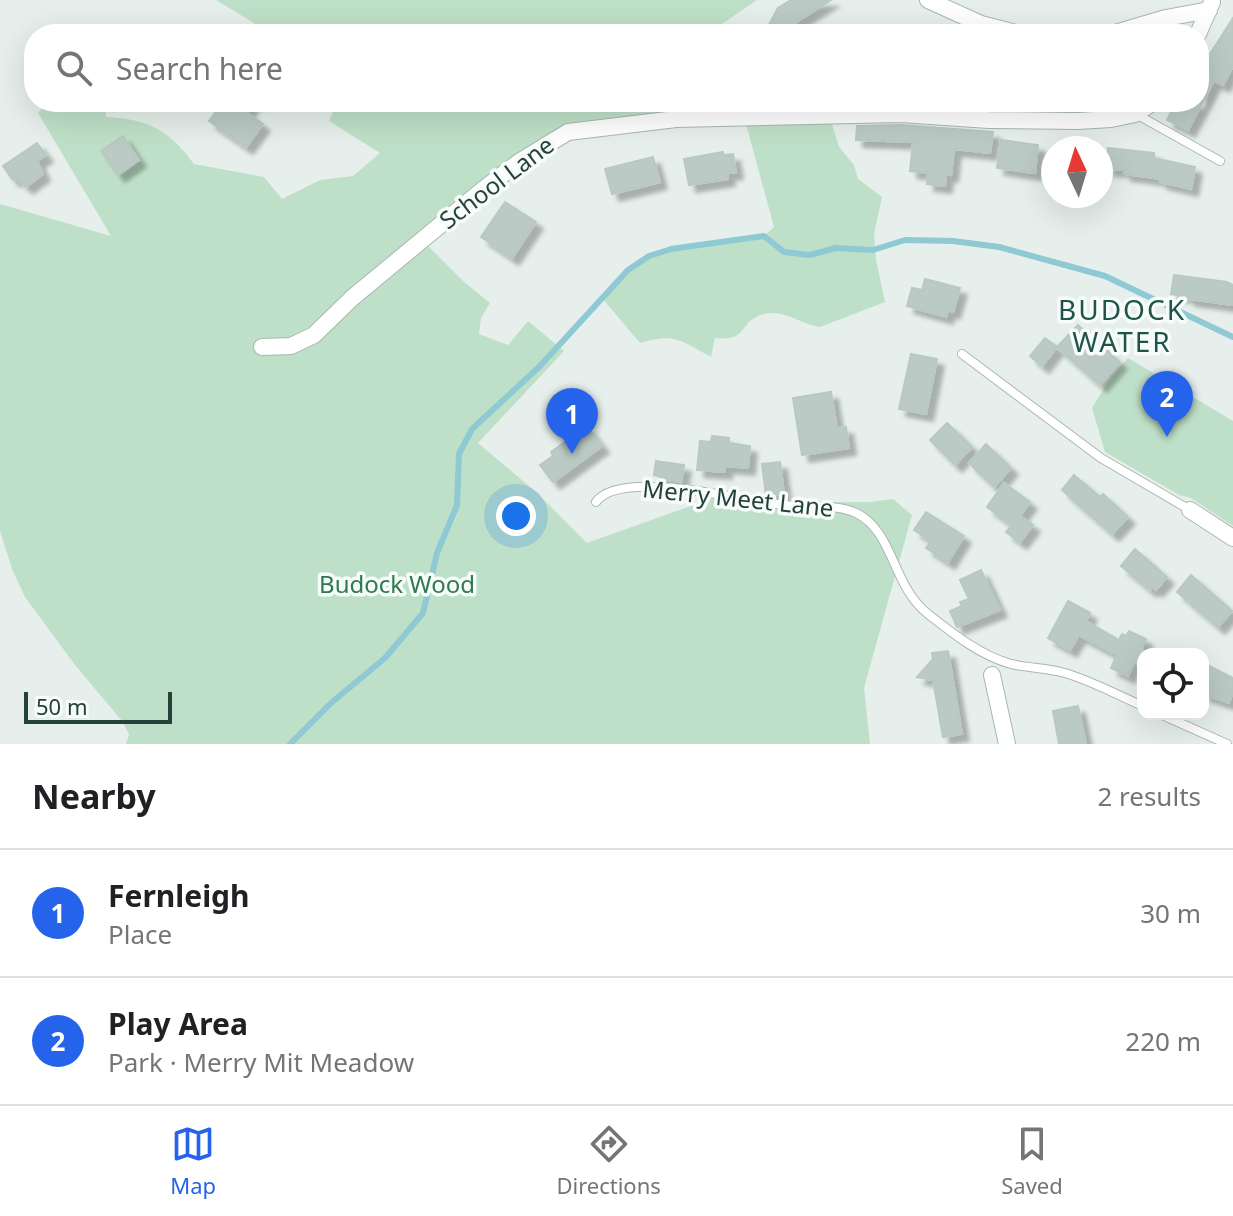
<!DOCTYPE html>
<meta charset="utf-8">
<style>
:root{--surface:#fff;--page:#f2f2f2;--text:#202124;--muted:#757577;--line:#e0e0e0;--accent:#2563eb}
body{margin:0;font-family:"Noto Sans",sans-serif;background:var(--page);color:var(--text)}
.controls{position:absolute;right:24px;bottom:24px;display:grid;overflow:hidden;border-radius:16px;box-shadow:0 8px 32px #0002}
.controls button{width:72px;height:72px;display:grid;place-items:center;padding:0;border:0;border-bottom:2px solid var(--line);background:var(--surface);color:var(--text);font:40px sans-serif}
.compass{position:absolute;left:1041px;top:136px;width:72px;height:72px;border-radius:50%;background:var(--surface);box-shadow:0 8px 32px #0002;rotate:356deg}
.scale{position:absolute;left:24px;bottom:20px;width:148px;box-sizing:border-box;padding-left:8px;border:4px solid #24423a;border-top:0;font-size:22px;line-height:28px;white-space:nowrap;color:#24423a;-webkit-text-stroke:6px #f7fbf9;paint-order:stroke}
.you{position:absolute;left:516px;top:516px;width:28px;height:28px;margin:-20px;border:6px solid #fff;border-radius:50%;background:#1a73e8;box-shadow:0 0 0 12px #1a73e833}
.badge{display:grid;place-items:center;width:52px;height:52px;border-radius:50%;background:var(--accent);color:#fff;font-size:26px;font-weight:700}
.pin{position:absolute;translate:-50% -66px;filter:drop-shadow(0 2px 4px #0008)}
.pin::after{content:'';position:absolute;top:42px;width:28px;height:24px;background:inherit;clip-path:polygon(0 0,100% 0,50% 100%)}
.list{margin:0;padding:0;list-style:none}
h2{display:flex;justify-content:space-between;align-items:center;height:104px;margin:0;padding:0 32px;font-size:34px}
h2 small{font-size:26px;font-weight:400;color:var(--muted)}
.list li{display:grid;grid-template-columns:52px 1fr auto;gap:24px;align-items:center;box-sizing:border-box;height:128px;padding:0 32px;border-top:2px solid var(--line)}
.list b{display:block;font-size:30px;white-space:nowrap}
.list p{margin:0;font-size:26px;white-space:nowrap;color:var(--muted)}
.list em{font-size:26px;font-style:normal;color:var(--muted)}
.icon{flex:none;width:44px;height:44px;fill:none;stroke:currentColor;stroke-width:2;stroke-linecap:round;stroke-linejoin:round}
.map{position:relative;flex:none;width:1233px;height:744px;overflow:hidden}
.search{position:absolute;background:var(--surface);box-shadow:0 8px 32px #0002;left:24px;right:24px;top:24px;height:88px;display:flex;align-items:center;gap:20px;box-sizing:border-box;padding:0 28px;border-radius:32px;color:var(--muted);font-size:30px}
.sheet{height:360px;background:var(--surface)}
nav{display:flex;justify-content:space-around;align-items:center;box-sizing:border-box;height:112px;border-top:2px solid var(--line);background:var(--surface);font-size:22px;color:var(--muted)}
nav a{display:grid;justify-items:center;gap:4px}
nav .on{color:var(--accent)}
.map>svg:first-child{display:block}
.green{fill:#bfe0c8}
.lines{fill:none;stroke-linecap:round;stroke-linejoin:round}
.stream{stroke:#8ec9d4;stroke-width:6}
.building{fill:#bbcac4;stroke:#b8c9c2;stroke-width:2;filter:url(#shadow)}
.service-casing{stroke:#a8b8b2;stroke-width:10}
.minor-casing{stroke:#a8b8b2;stroke-width:18}
.service{stroke:#fff;stroke-width:8}
.minor{stroke:#fff;stroke-width:16}
.labels{text-anchor:middle;stroke-width:7;stroke-linejoin:round;paint-order:stroke}
.street-label{font-size:24px;fill:#24423a;stroke:#f7fbf9}
.park-label{font-size:24px;fill:#2d7a4b;stroke:#f7fbf9}
.quarter-label{font-size:28px;letter-spacing:2px;fill:#1f5548;stroke:#f7fbf9}
</style>
<div class="map">
<svg width="1233" height="744" viewBox="0 0 1233 744">
<defs>
<filter id="shadow"><feDropShadow dx="7" dy="7" stdDeviation="2" flood-color="#0004"/></filter>
</defs>
<rect width="100%" height="100%" fill="#e6efeb"/>
<!-- green -->
<g class="green">
<polygon points="216,0 757,0 716,28 723,34 272,34"/>
<path d="M48 102H106V117C149 119 169 130 194 164L264 177 282 199 320 180 353 176 380 153 329 121 337 102H811L819 110 580 123 426 244 463 281 490 303 481 318 479 334 508 345 528 321 564 351 478 443 536 492 587 543 730 492 789 502H871L893 499 912 515 864 688 870 744H126L129 735 123 722 75 665 25 597 12 569 0 531V204L111 236 38 113Z"/>
<path d="M831 121 839 147 854 165 858 179 882 197 874 234 876 260 885 302 820 327C801 325 785 309 764 314 737 321 750 342 715 338L711 357C682 341 674 332 640 343L602 298C610 289 618 278 627 270 659 242 722 241 764 236L774 227 746 124Z"/>
<polygon points="1128,358 1233,421 1233,526 1191,498 1179,495 1105,452 1092,408 1109,380"/>
</g>
<g class="lines">
<!-- stream -->
<polyline class="stream" points="290,744 331,703 385,658 423,613 437,553 457,505 459,454 472,429 539,367 628,270 649,256 671,249 764,236 784,252 810,255 836,248 873,250 905,240 953,241 999,247 1105,276 1233,337"/>
</g>
<!-- building -->
<g class="building">
<polygon points="791,0 831,0 798,21 791,34 764,34 778,8"/>
<polygon points="1233,18 1233,66 1223,85 1214,81 1188,130 1167,120 1176,102 1199,102 1199,71"/>
<polygon points="223,102 253,102 246,112 263,124 246,147 209,121"/>
<polygon points="901,125 993,132 990,153 954,149 951,175 946,174 945,186 927,184 928,173 910,171 913,142 856,140 857,126"/>
<polygon points="123,136 139,160 118,175 101,151"/>
<polygon points="1001,140 1038,145 1035,173 997,168"/>
<polygon points="37,143 46,155 37,161 43,174 26,187 16,177 13,180 3,166"/>
<polygon points="1108,148 1154,153 1154,158 1195,167 1191,189 1160,182 1161,179 1124,174 1124,170 1106,169"/>
<polygon points="723,152 724,155 733,154 736,172 727,173 728,179 689,185 684,159"/>
<polygon points="653,157 660,182 612,194 605,169"/>
<polygon points="505,202 536,222 512,258 481,237"/>
<polygon points="1174,275 1227,282 1233,285 1233,305 1188,299 1189,296 1171,294"/>
<polygon points="925,279 960,288 953,312 948,310 946,317 907,306 912,288 922,290"/>
<polygon points="1078,325 1120,362 1100,385 1057,347"/>
<polygon points="1045,338 1057,347 1042,366 1030,356"/>
<polygon points="911,354 937,359 926,414 899,409"/>
<polygon points="831,392 837,428 846,427 849,448 802,455 793,398"/>
<polygon points="947,423 972,447 955,465 930,440"/>
<polygon points="587,426 602,446 553,482 540,465 553,456 551,452"/>
<polygon points="712,436 729,438 729,443 750,446 748,468 725,466 725,472 697,470 700,441 711,442"/>
<polygon points="986,444 1011,468 994,487 969,463"/>
<polygon points="656,461 684,465 681,482 661,479 662,477 654,475"/>
<polygon points="780,462 784,494 766,495 762,464"/>
<polygon points="1074,475 1100,497 1103,494 1128,517 1112,534 1062,490"/>
<polygon points="1004,483 1030,502 1020,516 1033,525 1020,542 1006,532 1012,525 987,507"/>
<polygon points="926,512 964,536 948,562 926,548 931,541 914,530"/>
<polygon points="1135,549 1167,577 1156,590 1152,587 1150,590 1121,566"/>
<polygon points="981,570 1000,610 957,627 950,611 962,606 960,602 969,599 960,580"/>
<polygon points="1191,575 1232,611 1218,627 1177,592"/>
<polygon points="1068,601 1090,613 1086,621 1119,640 1122,634 1126,636 1129,631 1146,639 1143,645 1143,666 1134,662 1128,676 1111,668 1117,655 1079,635 1070,650 1048,638"/>
<polygon points="948,651 962,734 943,737 933,680 917,677 933,659 932,653"/>
<polygon points="1203,663 1233,678 1233,691 1229,703 1203,694"/>
<polygon points="1078,706 1086,744 1059,744 1053,711"/>
</g>
<g class="lines">
<!-- service casing -->
<g class="service-casing">
<g id="service">
<polyline points="1136,114 1220,161"/>
<polyline points="962,354 1101,458 1190,510"/>
<path d="M596 502C620 468 746 501 784 505 808 508 834 503 856 513 894 531 892 586 928 614 952 633 981 656 1011 664 1029 668 1047 668 1065 673 1092 681 1117 695 1143 706"/>
<polyline points="1160,714 1227,744"/>
</g>
</g>
<!-- minor casing -->
<g class="minor-casing">
<g id="minor">
<polyline points="928,0 981,24 1020,34"/>
<polyline points="1112,34 1166,18 1209,10"/>
<polyline points="1198,34 1212,2"/>
<polyline points="262,347 291,346 314,335 352,298 485,188 519,162 568,132 676,119 901,114 989,120 1078,121 1111,119 1135,114 1154,102"/>
<polyline points="1190,510 1233,538"/>
<polyline points="992,675 1007,744"/>
</g>
</g>
<!-- service -->
<use href="#service" class="service"/>
<!-- minor -->
<use href="#minor" class="minor"/>
</g>
<g class="labels">
<!-- street labels -->
<g class="street-label">
<text transform="translate(497 183) rotate(-37)" y="8">School Lane</text>
<text transform="translate(738 499) rotate(6)" y="8">Merry Meet Lane</text>
</g>
<!-- park labels -->
<g class="park-label">
<text x="397" y="593">Budock Wood</text>
</g>
<!-- quarter labels -->
<g class="quarter-label">
<text x="1122" y="320">BUDOCK<tspan x="1122" dy="32">WATER</tspan></text>
</g>
</g>
</svg>
<div class="controls">
<button><svg class="icon" aria-label="locate" viewBox="0 0 24 24"><circle cx="12" cy="12" r="6"/><path d="M12 2v4M12 18v4M2 12h4M18 12h4"/></svg></button>
</div>
<svg class="compass" viewBox="-18 -18 36 36"><path d="M0-13l5 13h-10z" fill="#e53935"/><path d="M0 13l5-13h-10z" fill="#757577"/></svg>
<div class="scale">50 m</div>
<div class="you"></div>
<div class="pin badge" style="left:572px;top:454px">1</div>
<div class="pin badge" style="left:1167px;top:437px">2</div>
<div class="search"><svg class="icon" aria-label="search" viewBox="0 0 24 24"><circle cx="10" cy="10" r="6"/><path d="M15 15l6 6"/></svg>Search here</div>
</div>
<section class="sheet">
<h2>Nearby<small>2 results</small></h2>
<ul class="list">
<li><span class="badge">1</span><div><b>Fernleigh</b><p>Place</p></div><em>30 m</em></li>
<li><span class="badge">2</span><div><b>Play Area</b><p>Park · Merry Mit Meadow</p></div><em>220 m</em></li>
</ul>
</section>
<nav>
<a class="on"><svg class="icon" aria-label="map" viewBox="0 0 24 24"><path d="M3 6l6-2 6 2 6-2v14l-6 2-6-2-6 2zM9 4v14M15 6v14"/></svg>Map</a>
<a><svg class="icon" aria-label="directions" viewBox="0 0 24 24"><path d="M12 3l9 9-9 9-9-9zM9 14v-3h6M13 9l2 2-2 2"/></svg>Directions</a>
<a><svg class="icon" aria-label="saved" viewBox="0 0 24 24"><path d="M7 4h10v16l-5-4-5 4z"/></svg>Saved</a>
</nav>
